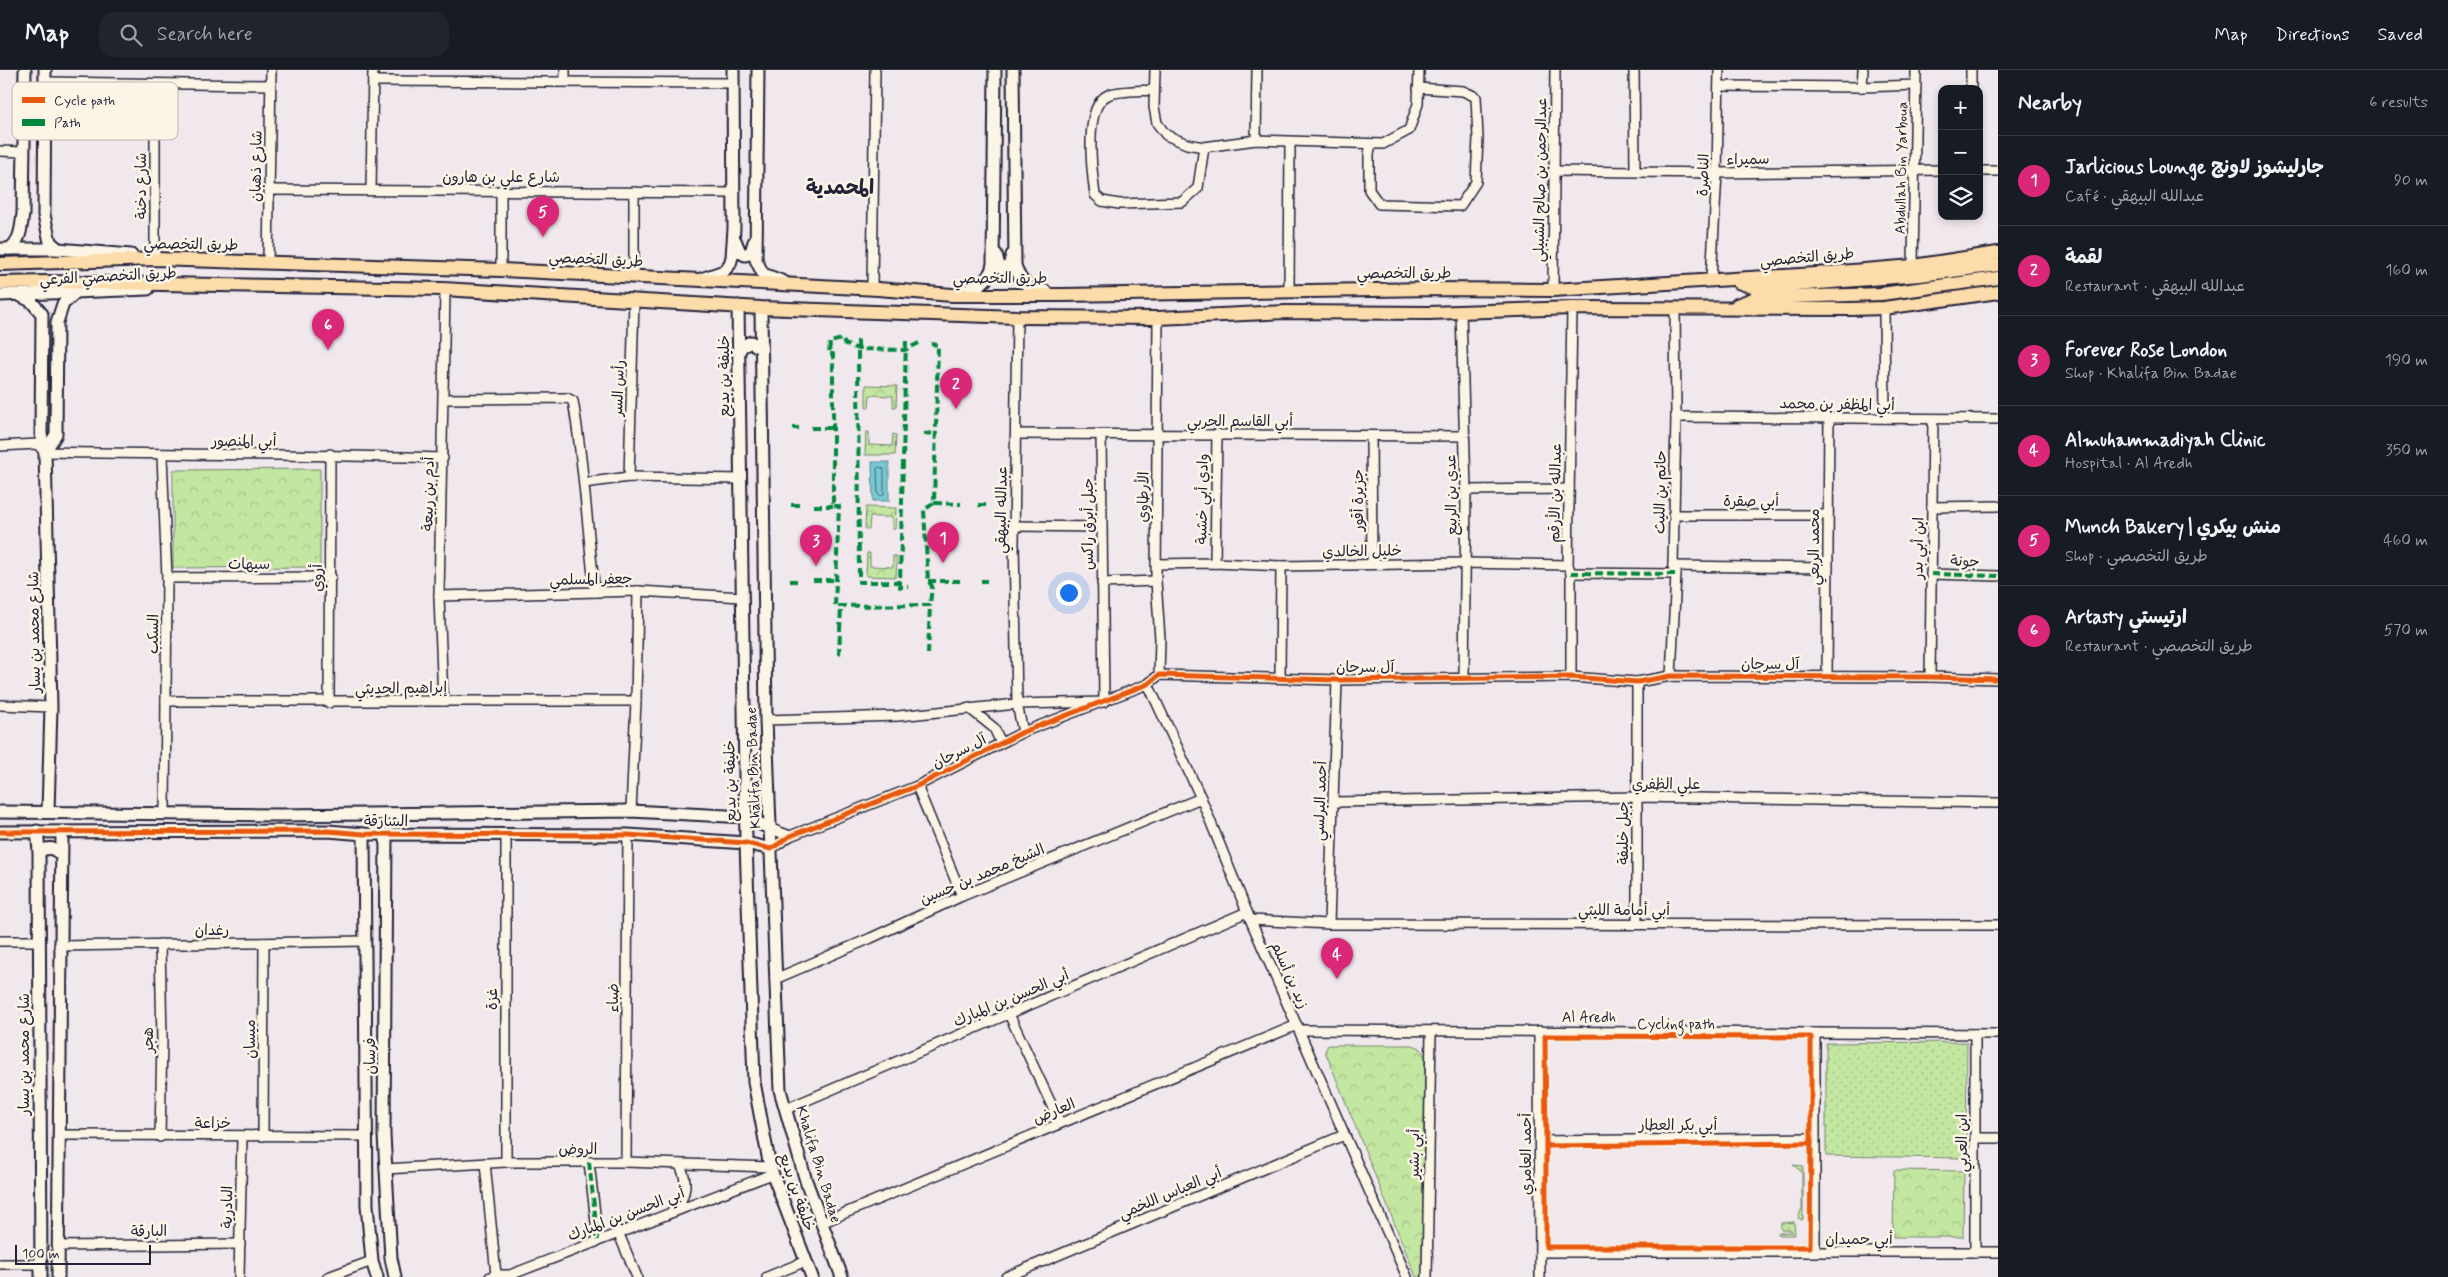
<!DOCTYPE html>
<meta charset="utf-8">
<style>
:root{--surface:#171b24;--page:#20242c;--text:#f1f3f6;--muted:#9ea1a6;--line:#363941;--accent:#db2777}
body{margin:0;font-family:Mynerve,"Playpen Sans Arabic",sans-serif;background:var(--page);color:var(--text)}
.controls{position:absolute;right:15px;top:15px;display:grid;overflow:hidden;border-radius:10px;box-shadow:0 2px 8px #0003}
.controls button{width:45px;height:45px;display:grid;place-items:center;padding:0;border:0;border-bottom:1px solid var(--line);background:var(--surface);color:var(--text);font:25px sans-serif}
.scale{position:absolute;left:15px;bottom:12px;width:136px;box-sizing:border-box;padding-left:5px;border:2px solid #22223b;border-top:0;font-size:14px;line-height:18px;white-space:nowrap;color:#22223b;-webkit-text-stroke:4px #fcf5e5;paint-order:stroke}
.you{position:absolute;left:1068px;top:522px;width:18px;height:18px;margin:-12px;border:4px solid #fff;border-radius:50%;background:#1a73e8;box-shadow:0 0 0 8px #1a73e833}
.badge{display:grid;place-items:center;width:32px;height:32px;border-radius:50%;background:var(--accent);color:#fff;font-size:16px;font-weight:700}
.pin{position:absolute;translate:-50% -41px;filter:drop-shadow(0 1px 2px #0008)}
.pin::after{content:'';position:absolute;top:26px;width:18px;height:15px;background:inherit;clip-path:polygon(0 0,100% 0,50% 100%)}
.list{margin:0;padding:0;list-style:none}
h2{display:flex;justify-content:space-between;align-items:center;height:65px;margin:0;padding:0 20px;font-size:21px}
h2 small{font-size:16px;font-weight:400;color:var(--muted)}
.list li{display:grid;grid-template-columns:32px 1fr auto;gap:15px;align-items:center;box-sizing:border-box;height:90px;padding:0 20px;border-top:1px solid var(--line)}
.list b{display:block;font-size:19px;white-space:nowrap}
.list p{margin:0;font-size:16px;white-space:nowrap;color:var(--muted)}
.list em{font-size:16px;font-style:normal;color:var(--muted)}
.icon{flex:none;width:28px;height:28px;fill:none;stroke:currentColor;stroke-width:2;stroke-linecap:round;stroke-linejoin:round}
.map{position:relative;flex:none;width:1998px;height:1207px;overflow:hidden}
header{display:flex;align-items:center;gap:30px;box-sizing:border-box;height:70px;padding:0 25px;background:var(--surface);border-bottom:1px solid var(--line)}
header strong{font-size:24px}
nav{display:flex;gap:28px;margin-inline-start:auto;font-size:18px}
.search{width:350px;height:45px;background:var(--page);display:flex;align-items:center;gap:12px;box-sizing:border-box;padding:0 18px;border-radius:15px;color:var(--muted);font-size:19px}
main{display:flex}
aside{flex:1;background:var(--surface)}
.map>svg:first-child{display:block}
.grass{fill:url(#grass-dots);stroke:#72846e}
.forest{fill:url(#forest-crowns);stroke:#72846e}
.garden{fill:url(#garden-furrows);stroke:#72846e}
.water{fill:#78c9d1;stroke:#568695}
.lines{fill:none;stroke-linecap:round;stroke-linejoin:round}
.shore{stroke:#446577;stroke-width:1}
.street-casing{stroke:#22223b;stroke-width:12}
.secondary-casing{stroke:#22223b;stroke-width:15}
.primary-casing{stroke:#22223b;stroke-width:16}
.street{stroke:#fcf5e5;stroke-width:9}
.secondary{stroke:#fcf5e5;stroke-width:11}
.primary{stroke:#fddcac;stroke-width:12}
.quiet{stroke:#00873e;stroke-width:4;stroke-dasharray:8 4;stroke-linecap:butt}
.cycleway-casing{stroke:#fcf5e5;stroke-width:8}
.cycleway{stroke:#e8590c;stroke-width:5}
.labels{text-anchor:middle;stroke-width:5;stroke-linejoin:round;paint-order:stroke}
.street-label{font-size:15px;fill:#22223b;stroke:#fcf5e5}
.district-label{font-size:20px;font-weight:bold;fill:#22223b;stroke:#fcf5e5}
.key{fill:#fcf5e5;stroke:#bbb6b2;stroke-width:1}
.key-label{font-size:14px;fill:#22223b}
</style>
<header>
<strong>Map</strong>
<div class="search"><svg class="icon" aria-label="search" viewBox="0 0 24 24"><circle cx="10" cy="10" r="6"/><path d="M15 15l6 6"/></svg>Search here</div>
<nav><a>Map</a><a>Directions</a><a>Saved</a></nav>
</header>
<main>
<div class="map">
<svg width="1998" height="1207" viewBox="0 0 1998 1207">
<defs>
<pattern id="grass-dots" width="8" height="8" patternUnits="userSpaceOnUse" patternTransform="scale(1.25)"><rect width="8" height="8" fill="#c3e6a0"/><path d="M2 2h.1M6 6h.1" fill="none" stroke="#a7c58b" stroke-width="1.8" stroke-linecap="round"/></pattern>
<pattern id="forest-crowns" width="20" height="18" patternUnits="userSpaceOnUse" patternTransform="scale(1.25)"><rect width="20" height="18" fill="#c3e6a0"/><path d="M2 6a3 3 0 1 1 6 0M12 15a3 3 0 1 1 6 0" fill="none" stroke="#a7c58b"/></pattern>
<pattern id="garden-furrows" width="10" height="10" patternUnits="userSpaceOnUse" patternTransform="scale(1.25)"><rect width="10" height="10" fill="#c3e6a0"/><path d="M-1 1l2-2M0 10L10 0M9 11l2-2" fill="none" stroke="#a7c58b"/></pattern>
</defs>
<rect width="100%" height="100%" fill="#f0e8ec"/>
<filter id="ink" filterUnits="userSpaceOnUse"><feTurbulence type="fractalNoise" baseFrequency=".02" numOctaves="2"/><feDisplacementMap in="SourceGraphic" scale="10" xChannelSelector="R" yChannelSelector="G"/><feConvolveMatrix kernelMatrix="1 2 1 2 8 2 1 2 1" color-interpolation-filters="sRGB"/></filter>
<g filter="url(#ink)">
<!-- grass -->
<g class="grass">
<polygon points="1967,972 1966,1088 1826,1086 1826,973"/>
<polygon points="1794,1152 1795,1165 1779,1165 1778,1163 1792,1162 1791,1160 1781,1160 1781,1153"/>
</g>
<!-- forest -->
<g class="forest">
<polygon points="866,315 897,316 896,337 893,337 893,326 870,325 869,338 866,338"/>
<polygon points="866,362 869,362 869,375 892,376 893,364 896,365 895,385 865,385"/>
<polygon points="320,399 320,497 173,498 173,400"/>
<polygon points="866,437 896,438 895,459 892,459 892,447 870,447 869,460 865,459"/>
<polygon points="867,483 870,483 870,496 893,497 893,486 897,486 896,507 866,506"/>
<polygon points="1328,975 1413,975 1420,978 1425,985 1422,1207 1416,1207 1325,981"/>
<polygon points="1894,1100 1964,1101 1963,1167 1893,1167"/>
</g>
<!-- garden -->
<polygon class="garden" points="1793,1095 1803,1096 1803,1149 1802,1150 1798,1148 1802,1138 1802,1102"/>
<!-- water -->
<polygon class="water" points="872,392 889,392 889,431 873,431"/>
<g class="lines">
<!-- shore -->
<polygon class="shore" points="880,397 884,399 884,424 882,426 878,424 877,399"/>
<!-- street casing -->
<g class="street-casing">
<g id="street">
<polyline points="1155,0 1154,37 1157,53 1166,65 1187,74 1204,77 1256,70 1383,74 1409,60 1418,34 1419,0"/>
<polyline points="1634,0 1635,101"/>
<polyline points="1971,0 1971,19"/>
<polyline points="373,11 733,13"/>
<polyline points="565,11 565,0"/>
<polyline points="45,12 271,15"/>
<polyline points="1719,16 1862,17 1916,15"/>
<polyline points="1862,17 1863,0"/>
<path d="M1154 20C1143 21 1118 20 1108 25 1083 36 1092 103 1095 125L1102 131 1119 134 1182 132 1198 118 1204 77"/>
<polyline points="1256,70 1257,0"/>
<polyline points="1371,74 1369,84 1369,120 1379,134 1460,136 1476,112 1478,68 1476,27 1463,21 1418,18"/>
<polyline points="0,81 24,82"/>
<polyline points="1554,101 1717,103 1942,100"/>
<polyline points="1979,101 1998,101"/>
<polyline points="270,120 733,123"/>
<polyline points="371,120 373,0"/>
<polyline points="155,189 155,14"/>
<polyline points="268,193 271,0"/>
<polyline points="1913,196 1916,0"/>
<polyline points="501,200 501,120"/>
<polyline points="634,207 634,122"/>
<polyline points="1711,210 1717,103 1719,0"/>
<polyline points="872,218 875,0"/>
<polyline points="1553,220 1555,0"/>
<polyline points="1289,221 1290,72"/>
<polyline points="1884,238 1885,348"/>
<polyline points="1461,242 1466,420 1464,608"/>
<polyline points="1017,247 1014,473 1017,634 1023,662"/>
<polyline points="1158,248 1156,511 1160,569 1159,605"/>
<path d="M445 329 567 328 573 331C584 394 587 458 595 522"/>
<polyline points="1676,347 1998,349"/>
<polyline points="1016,364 1464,366"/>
<polyline points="1371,366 1372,494"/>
<path d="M0 376 37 374 45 382C178 385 310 384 443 388"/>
<polyline points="162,385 167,508 165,743"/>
<polyline points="629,407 634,230"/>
<polyline points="584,413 629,407 740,409"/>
<polyline points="1466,420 1569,419"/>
<polyline points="1932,437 1998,436"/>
<polyline points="1673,445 1828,445"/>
<polyline points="1014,456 1101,457"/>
<polyline points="1215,493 1217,364"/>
<polyline points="1156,494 1215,493 1281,496 1465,493 1568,495"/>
<polyline points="1673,496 1828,498"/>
<polyline points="1571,503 1676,504"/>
<polyline points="1931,504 1998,506"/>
<polyline points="167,508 331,507"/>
<polyline points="1102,513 1156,511"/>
<polyline points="439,526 638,521 742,527"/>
<polyline points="1671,606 1676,504 1673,496 1676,347 1675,238"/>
<polyline points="1280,607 1281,496"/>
<polyline points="1571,607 1571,503 1568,495 1572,238"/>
<polyline points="1827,607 1829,348"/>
<polyline points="1930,607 1933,350"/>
<polyline points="1148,614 1201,728 1247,842 1407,1207"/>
<polyline points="166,631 636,631"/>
<polyline points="443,631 439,526 445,223 443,219"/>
<polyline points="329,633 330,384"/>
<polyline points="0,635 51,637"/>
<polyline points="969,638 994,658 1001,673"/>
<polyline points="766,650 898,646 1017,634 1104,632 1101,365"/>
<polyline points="917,716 962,826"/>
<polyline points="1334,732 1637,727 1998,733"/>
<polyline points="631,741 636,631 638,521"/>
<polyline points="771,759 790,766"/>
<polyline points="506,765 506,1092"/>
<polyline points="771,779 790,766 917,716 1023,662 1148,614 1159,605 1337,610 1571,607 1637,612 1671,606 1930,607 1998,609"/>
<polyline points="1251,850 1329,854 1998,855"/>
<polyline points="1637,853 1637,612"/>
<polyline points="1329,854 1337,610"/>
<polyline points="0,871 39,871"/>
<polyline points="59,876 365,871"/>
<polyline points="775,909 871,868 962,826 1201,728"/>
<polyline points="1009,944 1060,1053"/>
<polyline points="1300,960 1998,964"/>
<polyline points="1539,961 1540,1207"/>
<polyline points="786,1039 1247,842"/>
<polyline points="60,1065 366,1066"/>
<polyline points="263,1066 264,873"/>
<polyline points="160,1067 162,970 160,874"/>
<polyline points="1976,1068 1998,1068"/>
<polyline points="1540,1071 1815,1068"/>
<polyline points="589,1092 598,1170"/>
<polyline points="626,1092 628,765"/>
<polyline points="485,1093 496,1205"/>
<polyline points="385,1099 506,1092 626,1092 770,1097"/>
<path d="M676 1140C686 1124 689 1111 679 1094"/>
<polyline points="821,1153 1297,955"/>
<polyline points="618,1162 637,1207"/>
<polyline points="58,1176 240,1174"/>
<polyline points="1815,1181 1815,963"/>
<polyline points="1540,1182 1998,1182"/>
<polyline points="1975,1182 1975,964"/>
<polyline points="0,1194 40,1194"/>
<polyline points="239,1207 242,1067"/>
<polyline points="328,1207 372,1191"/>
<polyline points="490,1207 496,1205 510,1205 772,1104"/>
<polyline points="767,1207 806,1191"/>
<polyline points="1006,1207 1344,1065"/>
<polyline points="1427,1207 1431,962"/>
</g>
</g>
<!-- secondary casing -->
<g class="secondary-casing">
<g id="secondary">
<polyline points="45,0 44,145 50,172 58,179"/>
<polyline points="758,0 756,190 763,204 784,212"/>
<path d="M1013 0 1015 195C1020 213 1027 218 1045 221"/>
<polyline points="735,170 740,182 745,185 751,182 754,172"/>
<polyline points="0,179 58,179 131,185"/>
<path d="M9 179C21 171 21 157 23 144L25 0"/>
<polyline points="996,184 999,196 1003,198 1009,197 1012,185"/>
<polyline points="701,209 724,201 730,194 732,187 734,158 733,0"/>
<path d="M958 223C976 217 989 214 993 194L995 0"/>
<polyline points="0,225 148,219"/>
<polyline points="21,226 31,231 42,244 41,364 45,382"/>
<polyline points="738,236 746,773 754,1012 770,1097 812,1207"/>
<polyline points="761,238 766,650 780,1020 806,1111 842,1207"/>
<polyline points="739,282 741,277 751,272 761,279"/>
<polyline points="0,742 280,745 631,741 746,747 771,759"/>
<polyline points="48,742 51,637 45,382 56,364 57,252 63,234 75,223"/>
<polyline points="37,761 39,781 41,1207"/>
<polyline points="0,762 328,761 364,764 628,765 746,773 771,779"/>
<polyline points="364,764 367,1135 372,1191 377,1207"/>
<polyline points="386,764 384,1065 391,1188 395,1207"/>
<path d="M39 781C49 777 53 777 61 785"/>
<polyline points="58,1207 62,763"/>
</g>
</g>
<!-- primary casing -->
<g class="primary-casing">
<g id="primary">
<polyline points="0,194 155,189 501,200 878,219 952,225 1062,225 1433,219 1553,220 1816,204 1913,196 1998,183"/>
<polyline points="1738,212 1756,218 1920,205 1998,195"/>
<polyline points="0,213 47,212 443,219 761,238 1017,247 1158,248 1286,242 1429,243 1572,238 1851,239 1884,238 1998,222"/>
<polyline points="1737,235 1756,228 1881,224 1998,208"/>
</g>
</g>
<!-- street -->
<use href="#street" class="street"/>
<!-- secondary -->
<use href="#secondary" class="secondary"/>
<!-- primary -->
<use href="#primary" class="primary"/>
<!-- quiet -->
<g class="quiet">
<polyline points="858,270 859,512 900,512 906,269"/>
<polyline points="919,273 905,280 858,279 845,274 842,269 830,272 829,284 833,284 833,436 839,436 835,536 930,535 932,516 928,511 924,440 934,433 938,275 931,274"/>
<polyline points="793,358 799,358"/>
<polyline points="811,358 833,358"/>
<polyline points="924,364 936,363"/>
<polyline points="934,433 961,434"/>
<polyline points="791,435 799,435"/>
<polyline points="978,435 986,435"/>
<polyline points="814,436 833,436"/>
<polyline points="1571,503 1676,504"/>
<polyline points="1931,504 1998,506"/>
<polyline points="813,510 836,510"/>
<polyline points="790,511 797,511"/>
<polyline points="928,511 961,511"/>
<polyline points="981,511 987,511"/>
<polyline points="900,512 900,517 908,517"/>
<polyline points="928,584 930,535"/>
<polyline points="839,585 841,536"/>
<polyline points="589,1092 598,1170"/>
</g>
<!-- cycleway casing -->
<g class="cycleway-casing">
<g id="cycleway">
<polyline points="0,762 328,761 364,764 628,765 746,773 771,779 790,766 917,716 1023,662 1148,614 1159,605 1337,610 1571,607 1637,612 1671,606 1930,607 1998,609"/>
<polygon points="1545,966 1811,967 1811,1073 1546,1076"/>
<polyline points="1546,1076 1546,1177 1810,1177 1811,1073"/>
</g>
</g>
<!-- cycleway -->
<use href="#cycleway" class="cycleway"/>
</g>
</g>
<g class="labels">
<!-- street labels -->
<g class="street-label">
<text transform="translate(1748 89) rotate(-1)" y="5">سميراء</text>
<text transform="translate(256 96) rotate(-89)" y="5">شارع ذهبان</text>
<text transform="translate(1901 98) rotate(-89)" y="5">Abdullah Bin Yarboua</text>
<text transform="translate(1703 105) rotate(-88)" y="5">الناصرة</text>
<text x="501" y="112">شارع علي بن هارون</text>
<text transform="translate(1540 110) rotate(-89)" y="5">عبدالرحمن بن صالح الشبيلي</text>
<text transform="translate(141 116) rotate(-90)" y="5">شارع دخنة</text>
<text transform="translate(191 174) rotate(1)" y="5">طريق التخصصي</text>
<text transform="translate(1807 187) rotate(-5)" y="5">طريق التخصصي</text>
<text transform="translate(596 189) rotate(3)" y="5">طريق التخصصي</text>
<text x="1404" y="208">طريق التخصصي</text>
<text transform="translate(108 206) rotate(-3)" y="5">طريق التخصصي الفرعي</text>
<text x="1000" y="213">طريق التخصصي</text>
<text transform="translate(724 306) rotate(-90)" y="5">خليفة بن بديع</text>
<text transform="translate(618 318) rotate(-88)" y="5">رأس السر</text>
<text transform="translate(1837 334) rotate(1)" y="5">أبي المظفر بن محمد</text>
<text x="1240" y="356">أبي القاسم الحربي</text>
<text x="244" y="376">أبي المنصور</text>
<text transform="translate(1660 422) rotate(-89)" y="5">حاتم بن الليث</text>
<text transform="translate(1555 423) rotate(-89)" y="5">عبدالله بن الأرقم</text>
<text transform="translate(428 424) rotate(-89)" y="5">أدم بن ربيعة</text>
<text transform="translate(1451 425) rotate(-91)" y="5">عدي بن الربيع</text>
<text transform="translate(1143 427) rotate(-89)" y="5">الأرطاوي</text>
<text transform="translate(1202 429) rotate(-89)" y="5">وادي أبي خشبة</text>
<text transform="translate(1358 430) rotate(-90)" y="5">جزيرة أقور</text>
<text x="1751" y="436">أبي صقرة</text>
<text transform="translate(1001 440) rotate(-89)" y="5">عبدالله البيهقي</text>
<text transform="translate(1088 454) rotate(-90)" y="5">جبل أبرق راكس</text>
<text transform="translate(1814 477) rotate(-90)" y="5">محمد الربعي</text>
<text transform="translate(1918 478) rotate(-89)" y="5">ابن أبي بدر</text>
<text transform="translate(1362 481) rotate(-1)" y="5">خليل الخالدي</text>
<text transform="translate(1965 491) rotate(2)" y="5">جونة</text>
<text x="249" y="499">سيهات</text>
<text transform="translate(317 508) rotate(-90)" y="5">أروي</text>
<text transform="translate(591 509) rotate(-1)" y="5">جعفر المسلمي</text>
<text transform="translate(34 562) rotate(-91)" y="5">شارع محمد بن يسار</text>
<text transform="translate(153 564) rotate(-89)" y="5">السكب</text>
<text x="1770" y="599">آل سرحان</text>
<text x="1365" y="602">آل سرحان</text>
<text transform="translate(401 618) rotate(-1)" y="5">إبراهيم الحديثي</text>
<text transform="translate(959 681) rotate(-27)" y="5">آل سرحان</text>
<text transform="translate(753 698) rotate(-92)" y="5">Khalifa Bin Badae</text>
<text transform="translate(730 711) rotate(-91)" y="5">خليفة بن بديع</text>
<text x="1666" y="719">علي الظفري</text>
<text transform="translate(1320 731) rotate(-88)" y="5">أحمد البرلسي</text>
<text x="386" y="756">الشارقة</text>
<text transform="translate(1623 763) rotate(-90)" y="5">جبل خليفة</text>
<text transform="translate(982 804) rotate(-23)" y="5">الشيخ محمد بن حسين</text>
<text x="1624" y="845">أبي أمامة الليثي</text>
<text x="212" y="865">رغدان</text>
<text transform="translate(1290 905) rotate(66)" y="5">زيد بن أسلم</text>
<text transform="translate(613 928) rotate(-90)" y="5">ضباء</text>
<text transform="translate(1011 928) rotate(-23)" y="5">أبي الحسن بن المبارك</text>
<text transform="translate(492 929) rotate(-90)" y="5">غزة</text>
<text x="1589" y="952">Al Aredh</text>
<text x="1676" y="959">Cycling path</text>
<text transform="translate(250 969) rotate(-90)" y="5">ميسان</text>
<text transform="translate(148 970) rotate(-90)" y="5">هجر</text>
<text transform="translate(24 984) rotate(-90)" y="5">شارع محمد بن يسار</text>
<text transform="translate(370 986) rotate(-90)" y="5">فرسان</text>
<text transform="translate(1054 1041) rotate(-23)" y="5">العارض</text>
<text x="213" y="1058">خزاعة</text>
<text x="1678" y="1060">أبي بكر العطار</text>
<text transform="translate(1962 1073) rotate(-90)" y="5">ابن العربي</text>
<text x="578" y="1084">الروض</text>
<text transform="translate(1414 1084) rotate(-89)" y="5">أبي بشير</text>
<text transform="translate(1526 1084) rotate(-90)" y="5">أحمد العامري</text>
<text transform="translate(819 1094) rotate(73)" y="5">Khalifa Bin Badae</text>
<text transform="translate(797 1122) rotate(71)" y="5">خليفة بن بديع</text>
<text transform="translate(1170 1123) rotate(-23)" y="5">أبي العباس اللخمي</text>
<text transform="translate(227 1137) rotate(-89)" y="5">البادرية</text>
<text transform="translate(626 1144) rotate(-21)" y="5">أبي الحسن بن المبارك</text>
<text transform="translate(149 1161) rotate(-1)" y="5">البارقة</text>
<text x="1859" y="1174">أبي حميدان</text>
</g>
<!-- district labels -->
<g class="district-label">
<text x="840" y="124">المحمدية</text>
</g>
</g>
<!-- legend -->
<rect x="12" y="12" width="166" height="58" rx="8" class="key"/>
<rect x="22" y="27" width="23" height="6" fill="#e8590c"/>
<rect x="22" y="49" width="23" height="7" fill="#00873e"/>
<g class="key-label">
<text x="54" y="35">Cycle path</text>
<text x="54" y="57">Path</text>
</g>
</svg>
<div class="controls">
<button>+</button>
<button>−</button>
<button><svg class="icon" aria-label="layers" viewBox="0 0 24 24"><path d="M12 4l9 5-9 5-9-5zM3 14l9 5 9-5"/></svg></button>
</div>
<div class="scale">100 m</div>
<div class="you"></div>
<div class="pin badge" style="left:943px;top:493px">1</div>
<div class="pin badge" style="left:956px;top:339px">2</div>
<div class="pin badge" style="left:816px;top:496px">3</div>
<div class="pin badge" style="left:1337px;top:909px">4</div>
<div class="pin badge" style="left:543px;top:167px">5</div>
<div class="pin badge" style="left:328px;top:280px">6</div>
</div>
<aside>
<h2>Nearby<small>6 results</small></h2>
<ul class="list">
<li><span class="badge">1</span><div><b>Jarlicious Lounge جارليشوز لاونج</b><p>Café · عبدالله البيهقي</p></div><em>90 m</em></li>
<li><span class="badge">2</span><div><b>لقمة</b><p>Restaurant · عبدالله البيهقي</p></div><em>160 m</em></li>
<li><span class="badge">3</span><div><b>Forever Rose London</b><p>Shop · Khalifa Bin Badae</p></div><em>190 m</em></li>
<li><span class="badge">4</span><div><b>Almuhammadiyah Clinic</b><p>Hospital · Al Aredh</p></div><em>350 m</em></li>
<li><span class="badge">5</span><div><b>Munch Bakery | منش بيكري</b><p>Shop · طريق التخصصي</p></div><em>460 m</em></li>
<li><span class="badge">6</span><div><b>Artasty ارتيستي</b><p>Restaurant · طريق التخصصي</p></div><em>570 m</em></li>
</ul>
</aside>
</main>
